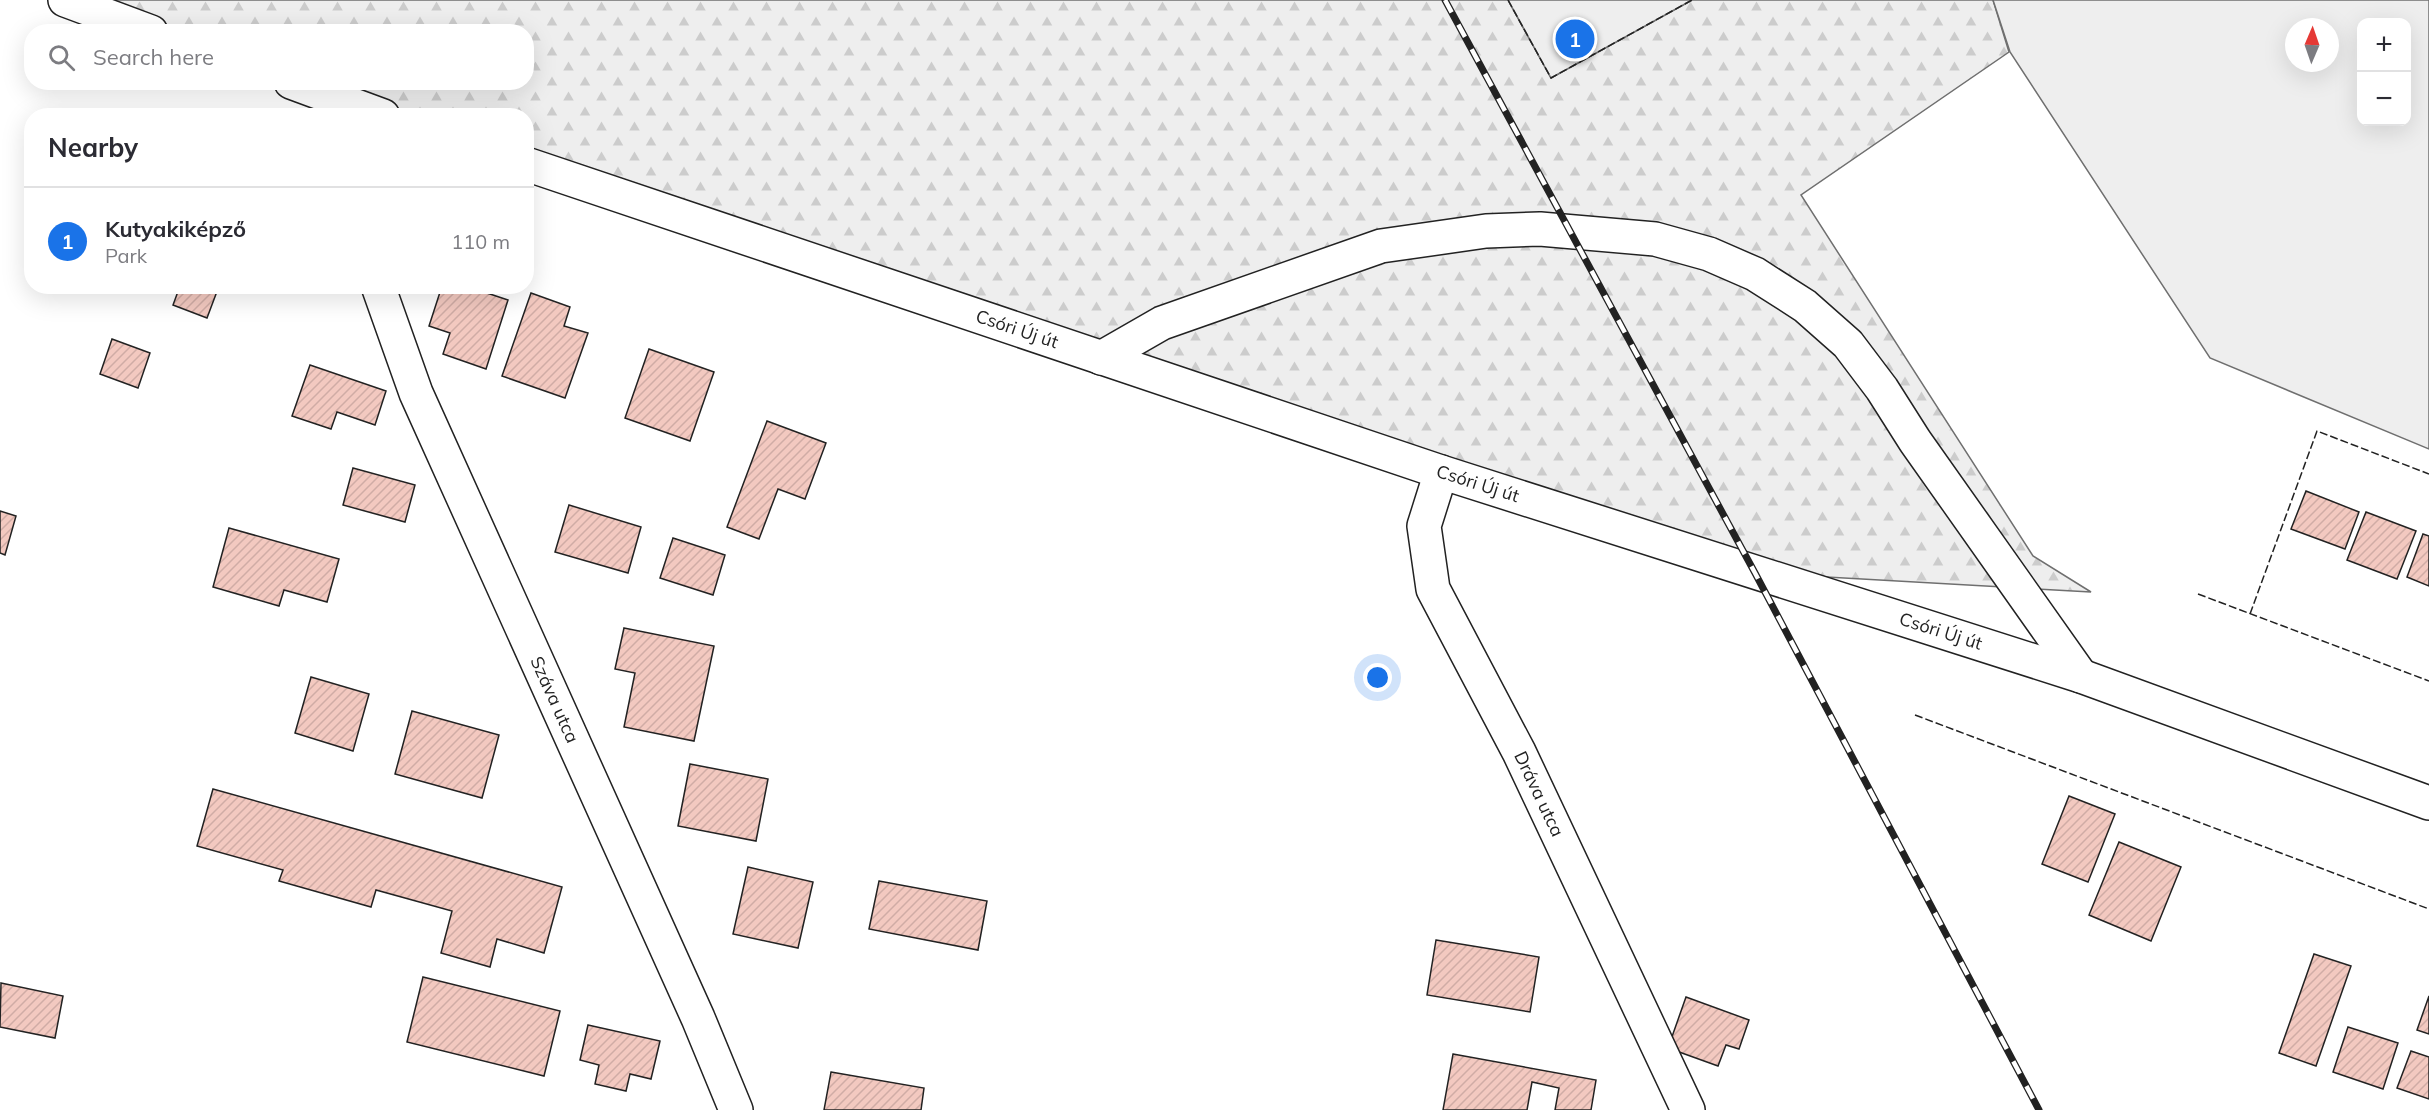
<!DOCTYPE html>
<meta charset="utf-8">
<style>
:root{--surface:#fff;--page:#f7f7f7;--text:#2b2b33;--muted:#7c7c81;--line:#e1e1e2;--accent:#1a73e8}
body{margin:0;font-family:Mulish,sans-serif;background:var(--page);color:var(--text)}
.controls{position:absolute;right:18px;top:18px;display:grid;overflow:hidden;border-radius:12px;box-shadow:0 6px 24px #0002}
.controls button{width:54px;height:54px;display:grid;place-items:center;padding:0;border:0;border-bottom:2px solid var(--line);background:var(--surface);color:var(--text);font:30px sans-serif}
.compass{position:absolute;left:2285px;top:18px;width:54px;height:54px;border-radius:50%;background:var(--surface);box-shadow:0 6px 24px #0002;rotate:2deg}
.you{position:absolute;left:1378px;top:678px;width:21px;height:21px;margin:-15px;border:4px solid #fff;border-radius:50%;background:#1a73e8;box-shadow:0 0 0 9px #1a73e833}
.badge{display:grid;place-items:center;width:39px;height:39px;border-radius:50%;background:var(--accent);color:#fff;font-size:20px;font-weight:700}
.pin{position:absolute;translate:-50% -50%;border:3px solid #fff;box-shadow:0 2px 6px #0006}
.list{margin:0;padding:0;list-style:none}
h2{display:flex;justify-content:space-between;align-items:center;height:78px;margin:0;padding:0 24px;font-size:26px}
h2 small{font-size:20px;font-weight:400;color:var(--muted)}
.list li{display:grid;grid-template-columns:39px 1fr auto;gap:18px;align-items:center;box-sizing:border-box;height:108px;padding:0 24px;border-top:2px solid var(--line)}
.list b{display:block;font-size:22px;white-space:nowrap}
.list p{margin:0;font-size:20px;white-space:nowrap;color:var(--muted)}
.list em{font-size:20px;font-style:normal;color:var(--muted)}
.icon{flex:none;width:33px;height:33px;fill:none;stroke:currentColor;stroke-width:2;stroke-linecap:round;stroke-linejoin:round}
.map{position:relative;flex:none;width:2429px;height:1110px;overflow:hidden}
.search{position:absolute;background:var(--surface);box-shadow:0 6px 24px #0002;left:24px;top:24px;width:510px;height:66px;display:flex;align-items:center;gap:15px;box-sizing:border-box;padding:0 21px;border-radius:24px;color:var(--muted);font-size:22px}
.panel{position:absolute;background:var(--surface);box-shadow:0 6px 24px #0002;left:24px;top:108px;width:510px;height:186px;border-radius:24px}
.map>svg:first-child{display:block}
.forest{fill:url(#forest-firs);stroke:#6f6f6f;stroke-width:1.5}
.green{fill:#eee;stroke:#6f6f6f;stroke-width:1.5;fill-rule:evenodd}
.building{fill:url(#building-hatch);stroke:#222;stroke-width:1.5}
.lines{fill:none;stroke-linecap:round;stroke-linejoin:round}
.minor-casing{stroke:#222;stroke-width:36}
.major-casing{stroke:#222;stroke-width:36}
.minor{stroke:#fff;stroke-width:33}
.major{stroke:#fff;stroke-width:33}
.rail-casing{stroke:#222;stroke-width:7}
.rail{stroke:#fff;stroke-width:4.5;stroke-dasharray:14;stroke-linecap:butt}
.fence{stroke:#222;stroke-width:1.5;stroke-dasharray:8 3;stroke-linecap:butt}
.labels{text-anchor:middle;stroke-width:4.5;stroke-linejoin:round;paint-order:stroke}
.street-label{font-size:18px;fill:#222;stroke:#fff}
</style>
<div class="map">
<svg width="2429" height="1110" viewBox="0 0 2429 1110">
<defs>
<pattern id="forest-firs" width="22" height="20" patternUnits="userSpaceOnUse" patternTransform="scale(1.5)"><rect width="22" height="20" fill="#eee"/><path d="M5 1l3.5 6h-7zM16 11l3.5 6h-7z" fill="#ccc"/></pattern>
<pattern id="building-hatch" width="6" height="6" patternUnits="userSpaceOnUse" patternTransform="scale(1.5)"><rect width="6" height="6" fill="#f3c9c0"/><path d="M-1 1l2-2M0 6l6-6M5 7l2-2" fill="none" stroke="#d0aca5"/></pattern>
</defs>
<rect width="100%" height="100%" fill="#fff"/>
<!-- forest -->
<polygon class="forest" points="65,0 1508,0 1551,78 1692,0 1993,0 2009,52 1801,195 2033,556 2091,592 1755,573 527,164 526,116 383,115 291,83 526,82 526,32 151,31"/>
<!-- green -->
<g class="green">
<polygon points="1508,0 1692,0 1551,78"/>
<path d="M1993 0H2429V449L2210 358 2010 52ZM2362 22H2406V122H2362ZM2294 27H2330V63H2294Z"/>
</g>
<!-- building -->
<g class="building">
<polygon points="180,286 219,286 207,318 173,305"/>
<polygon points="442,286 466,286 508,300 486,369 443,354 450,333 429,326"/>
<polygon points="531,293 570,307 564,326 588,333 565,398 502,376"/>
<polygon points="112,339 150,353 138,388 100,374"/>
<polygon points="649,349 714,372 690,441 625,418"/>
<polygon points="310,365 386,391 375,425 337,412 331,429 292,416"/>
<polygon points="767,421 826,443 805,499 778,489 759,539 727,527"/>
<polygon points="353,468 415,485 405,522 343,505"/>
<polygon points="2306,491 2359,512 2345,549 2291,529"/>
<polygon points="569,505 641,527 628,573 555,552"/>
<polygon points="0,511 16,516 5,555 0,553"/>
<polygon points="2366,512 2416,531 2397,579 2347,560"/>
<polygon points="229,528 339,559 327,602 284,590 279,606 213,587"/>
<polygon points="2423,534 2429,536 2429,586 2407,577"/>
<polygon points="673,538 725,555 713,595 660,578"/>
<polygon points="624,628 714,646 694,741 624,727 635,673 615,669"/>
<polygon points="311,677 369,694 353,751 295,733"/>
<polygon points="412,711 499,735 482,798 395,774"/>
<polygon points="690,764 768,779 756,841 678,826"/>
<polygon points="213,789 562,887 544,953 497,939 490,967 441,953 452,911 376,890 371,907 279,881 283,870 197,846"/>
<polygon points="2069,796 2115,814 2088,882 2042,864"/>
<polygon points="2119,842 2181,867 2151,941 2089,915"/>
<polygon points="748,867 813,882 798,948 733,934"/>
<polygon points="879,881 987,901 978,950 869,929"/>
<polygon points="1436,940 1539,957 1530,1012 1427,995"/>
<polygon points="2314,954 2351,966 2316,1066 2279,1053"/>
<polygon points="423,977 560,1011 544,1076 407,1042"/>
<polygon points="1,983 63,996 55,1038 0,1027"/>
<polygon points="2429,996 2429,1034 2417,1030"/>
<polygon points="1686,997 1749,1020 1739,1049 1726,1045 1718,1066 1668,1048"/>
<polygon points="588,1025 660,1041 651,1079 630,1074 626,1091 595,1084 599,1065 580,1060"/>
<polygon points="2348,1027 2398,1043 2383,1089 2333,1072"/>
<polygon points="2411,1051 2429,1057 2429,1099 2397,1088"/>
<polygon points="1453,1054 1596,1080 1591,1110 1555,1110 1559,1088 1532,1082 1527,1110 1443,1110"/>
<polygon points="831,1072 924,1088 921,1110 824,1110"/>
</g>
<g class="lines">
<!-- minor casing -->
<g class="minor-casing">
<g id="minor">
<path id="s1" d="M378 286 416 393 698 1018 736 1110"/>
<polyline points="1101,358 1162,323 1381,246 1486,231 1540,229 1655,239 1709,254 1755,274 1805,306 1848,344 1882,389 1915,441 2081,676"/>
<path id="s2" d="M1441 472 1424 526 1433 589 1519 752 1688 1110"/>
</g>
</g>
<!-- major casing -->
<g class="major-casing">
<g id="major">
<polyline points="65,0 151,32"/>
<polyline points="291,82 383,116"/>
<path id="s3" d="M526 164 1441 472 2081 676 2429 803"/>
</g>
</g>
<!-- minor -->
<use href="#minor" class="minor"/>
<!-- major -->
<use href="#major" class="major"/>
<!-- rail casing -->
<g class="rail-casing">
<polyline id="rail" points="1445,0 1755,573 2039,1110"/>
</g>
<!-- rail -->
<use href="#rail" class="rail"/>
<!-- fence -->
<g class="fence">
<polyline points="1508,0 1551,78 1692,0"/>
<polyline points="2198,594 2429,681"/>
<polyline points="2250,614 2317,431 2429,474"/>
<polyline points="1915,715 2429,909"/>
</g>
</g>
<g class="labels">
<!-- street labels -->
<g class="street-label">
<text dy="6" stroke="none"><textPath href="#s3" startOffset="518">Csóri Új út</textPath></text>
<text dy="6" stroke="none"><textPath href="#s3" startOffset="1004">Csóri Új út</textPath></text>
<text dy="6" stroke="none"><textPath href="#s3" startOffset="1490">Csóri Új út</textPath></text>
<text dy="6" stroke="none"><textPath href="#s1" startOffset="450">Száva utca</textPath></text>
<text dy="6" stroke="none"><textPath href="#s2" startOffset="351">Dráva utca</textPath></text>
</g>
</g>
</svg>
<div class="controls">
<button>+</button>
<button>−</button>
</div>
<svg class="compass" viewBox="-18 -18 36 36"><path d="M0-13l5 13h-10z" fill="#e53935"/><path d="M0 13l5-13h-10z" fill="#7c7c81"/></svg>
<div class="you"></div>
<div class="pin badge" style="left:1575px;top:39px">1</div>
<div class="search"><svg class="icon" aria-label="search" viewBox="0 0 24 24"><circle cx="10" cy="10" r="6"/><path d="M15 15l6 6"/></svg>Search here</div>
<section class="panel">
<h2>Nearby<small></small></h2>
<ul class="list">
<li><span class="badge">1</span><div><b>Kutyakiképző</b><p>Park</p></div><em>110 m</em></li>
</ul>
</section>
</div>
